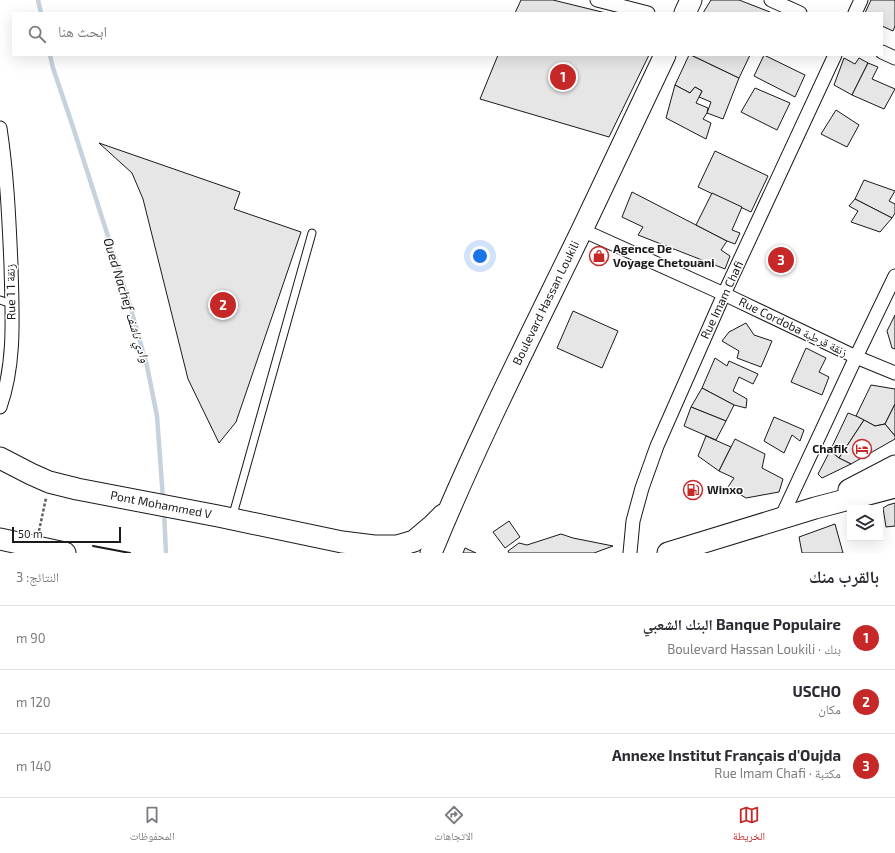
<!DOCTYPE html>
<html lang="ar">
<meta charset="utf-8">
<style>
:root{--surface:#fff;--page:#f2f2f3;--text:#2b2b33;--muted:#7c7c81;--line:#e1e1e2;--accent:#c62828}
body{margin:0;font-family:"Exo 2","Noto Naskh Arabic",sans-serif;background:var(--page);color:var(--text);direction:rtl}
.controls{position:absolute;right:12px;bottom:12px;display:grid;overflow:hidden;border-radius:0px;box-shadow:0 4px 16px #0002}
.controls button{width:36px;height:36px;display:grid;place-items:center;padding:0;border:0;border-bottom:1px solid var(--line);background:var(--surface);color:var(--text);font:20px sans-serif}
.scale{position:absolute;left:12px;bottom:10px;width:109px;box-sizing:border-box;padding-left:4px;border:2px solid #1a1a1a;border-top:0;font-size:11px;line-height:14px;white-space:nowrap;color:#1a1a1a;-webkit-text-stroke:3px #fff;paint-order:stroke}
.you{position:absolute;left:480px;top:256px;width:14px;height:14px;margin:-10px;border:3px solid #fff;border-radius:50%;background:#1a73e8;box-shadow:0 0 0 6px #1a73e833}
.badge{display:grid;place-items:center;width:26px;height:26px;border-radius:50%;background:var(--accent);color:#fff;font-size:13px;font-weight:700}
.pin{position:absolute;translate:-50% -50%;border:2px solid #fff;box-shadow:0 1px 4px #0006}
.list{margin:0;padding:0;list-style:none}
h2{display:flex;justify-content:space-between;align-items:center;height:52px;margin:0;padding:0 16px;font-size:17px}
h2 small{font-size:13px;font-weight:400;color:var(--muted)}
.list li{display:grid;grid-template-columns:26px 1fr auto;gap:12px;align-items:center;box-sizing:border-box;height:64px;padding:0 16px;border-top:1px solid var(--line)}
.list b{display:block;font-size:15px;white-space:nowrap}
.list p{margin:0;font-size:13px;white-space:nowrap;color:var(--muted)}
.list em{font-size:13px;font-style:normal;color:var(--muted)}
.icon{flex:none;width:22px;height:22px;fill:none;stroke:currentColor;stroke-width:2;stroke-linecap:round;stroke-linejoin:round}
.map{position:relative;flex:none;width:895px;height:553px;overflow:hidden;direction:ltr}
.search{position:absolute;background:var(--surface);box-shadow:0 4px 16px #0002;left:12px;right:12px;top:12px;height:44px;display:flex;align-items:center;gap:10px;box-sizing:border-box;padding:0 14px;border-radius:0px;color:var(--muted);font-size:15px}
.sheet{height:244px;background:var(--surface)}
nav{display:flex;justify-content:space-around;align-items:center;box-sizing:border-box;height:56px;border-top:1px solid var(--line);background:var(--surface);font-size:11px;color:var(--muted)}
nav a{display:grid;justify-items:center;gap:2px}
nav .on{color:var(--accent)}
.map>svg:first-child{display:block}
.lines{fill:none;stroke-linecap:round;stroke-linejoin:round}
.stream{stroke:#c6d2dc;stroke-width:4.5}
.building{fill:#e6e6e6;stroke:#1a1a1a}
.service-casing{stroke:#1a1a1a;stroke-width:9}
.minor-casing{stroke:#1a1a1a;stroke-width:15}
.primary-casing{stroke:#1a1a1a;stroke-width:23}
.path{stroke:#5f5f5f;stroke-width:2.5;stroke-dasharray:3 2;stroke-linecap:butt}
.service{stroke:#fff;stroke-width:7}
.minor{stroke:#fff;stroke-width:13}
.primary{stroke:#fff;stroke-width:21}
.wall{stroke:#1a1a1a;stroke-width:2}
.labels{text-anchor:middle;stroke-width:3;stroke-linejoin:round;paint-order:stroke}
.poi-label{font-size:12px;font-weight:bold;fill:#1a1a1a;stroke:#fff;text-anchor:start}
.street-label{font-size:12px;fill:#1a1a1a;stroke:#fff}
.water-label{font-size:13px;font-style:italic;fill:#1a1a1a;stroke:#fff}
</style>
<div class="map">
<svg width="895" height="553" viewBox="0 0 895 553">
<rect width="100%" height="100%" fill="#fff"/>
<g class="lines">
<!-- stream -->
<g class="stream">
<polyline points="38,0 41,13"/>
<polyline points="50,55 53,68 73,127 129,302 147,366 157,416 163,499"/>
<polyline points="164,511 166,553"/>
</g>
</g>
<!-- building -->
<g class="building">
<polygon points="521,0 553,0 606,13 515,13"/>
<polygon points="711,0 739,0 770,12 769,13 703,13"/>
<polygon points="871,0 895,0 895,26 893,31 882,26 882,13 865,13"/>
<polygon points="498,55 649,55 609,137 480,99"/>
<polygon points="689,55 691,55 739,78 723,119 707,113 711,102 699,97 702,91 695,87 690,93 675,85"/>
<polygon points="691,55 750,55 739,78"/>
<polygon points="764,55 805,75 795,97 754,76"/>
<polygon points="844,58 855,64 859,58 868,63 852,95 834,85"/>
<polygon points="868,63 878,67 872,79 895,89 884,109 852,95"/>
<polygon points="675,85 690,93 695,87 702,91 696,103 708,108 707,113 703,119 711,123 706,139 666,118"/>
<polygon points="755,88 790,103 777,130 741,112"/>
<polygon points="836,110 859,125 847,147 821,134"/>
<polygon points="99,143 240,192 234,209 301,232 236,422 219,443 188,379 143,199 132,173"/>
<polygon points="715,151 768,176 751,212 698,187"/>
<polygon points="864,180 895,191 889,201 895,204 895,213 892,218 855,199"/>
<polygon points="632,192 727,241 721,250 730,256 725,269 638,235 643,227 622,217"/>
<polygon points="712,193 742,207 732,230 740,233 735,244 727,241 696,225"/>
<polygon points="855,199 892,218 880,232 851,222 858,211 849,206"/>
<polygon points="573,311 618,331 602,368 557,348"/>
<polygon points="895,315 895,349 892,348 887,331"/>
<polygon points="746,323 754,335 772,341 761,367 737,358 739,351 722,341 729,332"/>
<polygon points="806,348 826,358 819,372 829,377 822,395 791,382"/>
<polygon points="715,358 727,366 729,361 758,374 753,384 739,377 733,391 747,399 746,408 734,405 702,388"/>
<polygon points="871,385 895,389 895,404 885,424 875,426 856,416"/>
<polygon points="702,388 734,405 726,421 691,407"/>
<polygon points="895,404 895,436 885,424"/>
<polygon points="691,407 726,421 716,440 684,426"/>
<polygon points="848,413 856,416 864,420 839,458 830,451"/>
<polygon points="774,417 804,430 800,441 792,435 784,453 764,441"/>
<polygon points="864,420 875,426 885,424 895,436 895,439 851,464 839,458"/>
<polygon points="706,436 731,447 719,471 698,456"/>
<polygon points="735,439 765,454 762,468 783,479 779,492 746,498 728,487 734,478 719,471"/>
<polygon points="830,451 839,458 851,464 822,478 818,474"/>
<polygon points="895,503 895,526 886,527 883,508 888,505"/>
<polygon points="509,521 520,537 505,548 493,532"/>
<polygon points="835,524 843,553 802,553 799,537"/>
<polygon points="561,534 573,538 613,546 594,553 509,553 508,551 519,543 527,545"/>
<polygon points="465,548 476,553 463,553"/>
</g>
<g class="lines">
<!-- service casing -->
<g class="service-casing">
<g id="service">
<polyline points="0,300 12,304"/>
<polyline points="232,518 312,233"/>
</g>
</g>
<!-- minor casing -->
<g class="minor-casing">
<g id="minor">
<polyline points="597,0 648,13"/>
<polyline points="771,0 800,13"/>
<polyline points="855,13 861,0"/>
<polyline points="882,52 895,58"/>
<path d="M0 128C7 174 9 219 11 265 12 312 16 362 0 407"/>
<polyline points="582,230 724,294 856,357 895,373"/>
<polyline points="781,518 856,357 895,276"/>
<polyline points="630,553 633,521 642,488 657,446 724,294 835,55"/>
</g>
</g>
<!-- primary casing -->
<g class="primary-casing">
<g id="primary">
<polyline points="685,13 691,0"/>
<polyline points="0,458 31,474 49,482 77,489 218,516 342,542 374,546 397,546 414,541 433,525 443,515"/>
<polyline points="849,490 895,466"/>
<polyline points="0,539 65,553"/>
<path d="M431 553C476 443 530 337 582 230 610 172 637 113 665 55"/>
<polyline points="668,553 815,508 895,487"/>
</g>
</g>
<!-- path -->
<polyline class="path" points="39,531 46,498"/>
<!-- service -->
<use href="#service" class="service"/>
<!-- minor -->
<use href="#minor" class="minor"/>
<!-- primary -->
<use href="#primary" class="primary"/>
<!-- wall -->
<polyline class="wall" points="93,546 130,553"/>
</g>
<!-- icons -->
<defs>
<g id="shop-ring" transform="scale(1)"><circle r="9.5" fill="#fff" stroke="#c62828" stroke-width="1.5"/><path d="M-5-2.5h2.3a2.7 3.5 0 0 1 5.4 0H5L5.5 6h-11ZM-1.5-2.5h3a1.5 2.3 0 0 0-3 0Z" fill="#c62828"/></g>
<g id="hotel-ring" transform="scale(1)"><circle r="9.5" fill="#fff" stroke="#c62828" stroke-width="1.5"/><path d="M-6-4.5h1.5V1H6V5H4.5V3h-9V5H-6ZM-4 0a1.8 1.8 0 1 1 3.6 0ZM.5 0V-2.5h3Q6-2.5 6 0Z" fill="#c62828"/></g>
<g id="fuel-ring" transform="scale(1)"><circle r="9.5" fill="#fff" stroke="#c62828" stroke-width="1.5"/><path d="M-5.5-6h7V0h2V4h1.3V-2.5L3-4.5l.8-.8L6-3V5H2.5V1h-1V6h-7ZM-4.2-4.7v3.2H.2V-4.7Z" fill="#c62828"/></g>
</defs>
<g fill-rule="evenodd">
<use href="#shop-ring" x="599" y="256"/>
<use href="#hotel-ring" x="862" y="449"/>
<use href="#fuel-ring" x="693" y="490"/>
</g>
<g class="labels">
<!-- poi labels -->
<g class="poi-label">
<text x="613" y="253">Agence De<tspan x="613" dy="14">Voyage Chetouani</tspan></text>
<text x="848" y="453" text-anchor="end">Chafik</text>
<text x="707" y="494">Winxo</text>
</g>
<!-- street labels -->
<g class="street-label">
<text transform="translate(11 292) rotate(-91)" y="4">Rue 1 زنقة 1</text>
<text transform="translate(722 300) rotate(-65)" y="4">Rue Imam Chafi</text>
<text transform="translate(546 303) rotate(-64)" y="4">Boulevard Hassan Loukili</text>
<text transform="translate(793 327) rotate(26)" y="4">Rue Cordoba زنقة قرطبة</text>
<text transform="translate(161 505) rotate(11)" y="4">Pont Mohammed V</text>
</g>
<!-- water labels -->
<g class="water-label">
<text transform="translate(127 300) rotate(73)" y="5">Oued Nachef وادي ناشف</text>
</g>
</g>
</svg>
<div class="controls">
<button><svg class="icon" aria-label="layers" viewBox="0 0 24 24"><path d="M12 4l9 5-9 5-9-5zM3 14l9 5 9-5"/></svg></button>
</div>
<div class="scale">50 m</div>
<div class="you"></div>
<div class="pin badge" style="left:563px;top:77px">1</div>
<div class="pin badge" style="left:223px;top:305px">2</div>
<div class="pin badge" style="left:781px;top:260px">3</div>
<div class="search"><svg class="icon" aria-label="search" viewBox="0 0 24 24"><circle cx="10" cy="10" r="6"/><path d="M15 15l6 6"/></svg>ابحث هنا</div>
</div>
<section class="sheet">
<h2>بالقرب منك<small>النتائج: 3</small></h2>
<ul class="list">
<li><span class="badge">1</span><div><b>Banque Populaire البنك الشعبي</b><p>بنك · Boulevard Hassan Loukili</p></div><em>90 m</em></li>
<li><span class="badge">2</span><div><b>USCHO</b><p>مكان</p></div><em>120 m</em></li>
<li><span class="badge">3</span><div><b>Annexe Institut Français d'Oujda</b><p>مكتبة · Rue Imam Chafi</p></div><em>140 m</em></li>
</ul>
</section>
<nav>
<a class="on"><svg class="icon" aria-label="map" viewBox="0 0 24 24"><path d="M3 6l6-2 6 2 6-2v14l-6 2-6-2-6 2zM9 4v14M15 6v14"/></svg>الخريطة</a>
<a><svg class="icon" aria-label="directions" viewBox="0 0 24 24"><path d="M12 3l9 9-9 9-9-9zM9 14v-3h6M13 9l2 2-2 2"/></svg>الاتجاهات</a>
<a><svg class="icon" aria-label="saved" viewBox="0 0 24 24"><path d="M7 4h10v16l-5-4-5 4z"/></svg>المحفوظات</a>
</nav>
